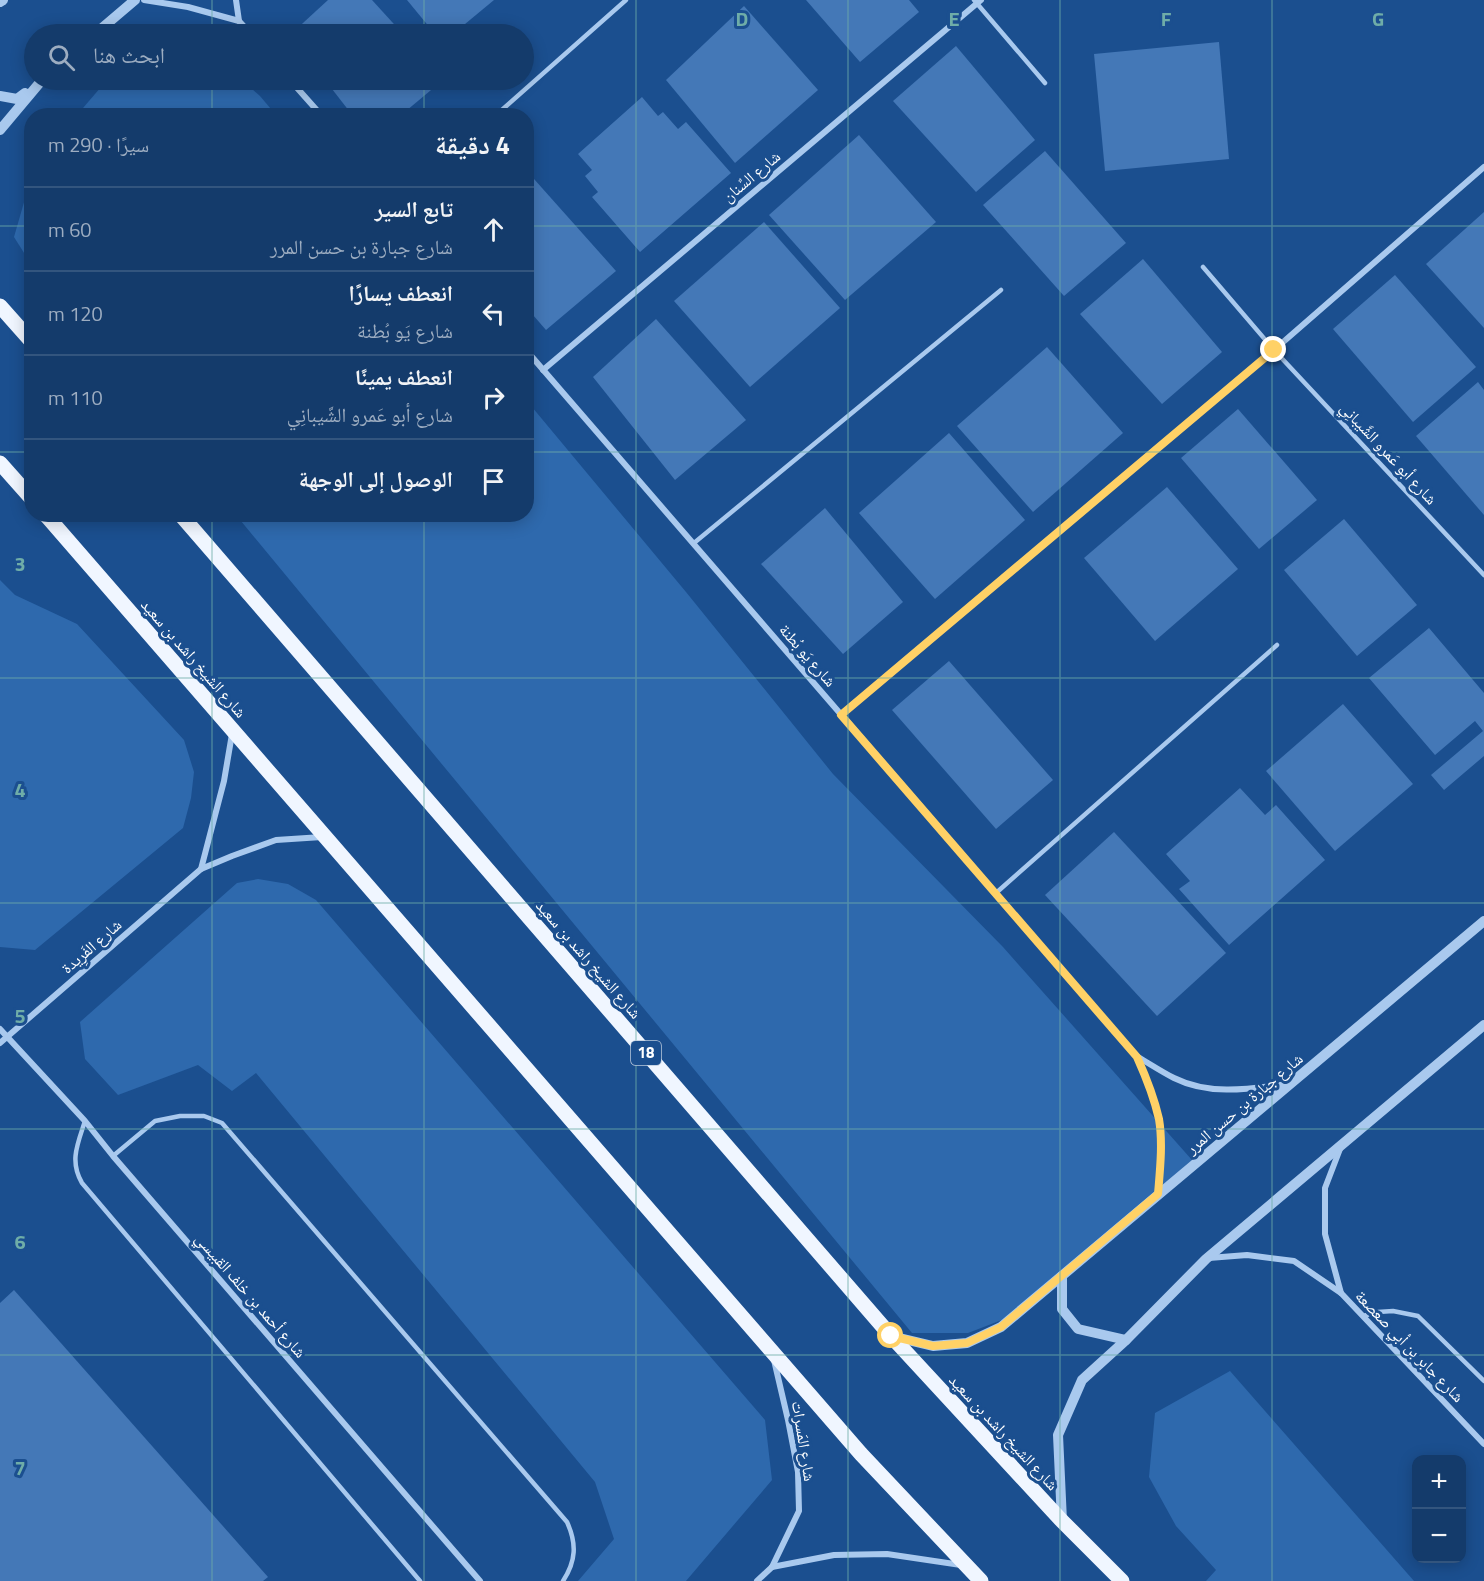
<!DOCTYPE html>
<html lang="ar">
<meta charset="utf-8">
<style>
:root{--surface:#143b6b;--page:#1d4271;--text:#f1f3f6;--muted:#9dadc1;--line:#33557e}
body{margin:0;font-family:"Titillium Web","Noto Naskh Arabic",sans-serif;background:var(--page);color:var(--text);direction:rtl}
.controls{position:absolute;right:18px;bottom:18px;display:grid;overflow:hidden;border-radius:12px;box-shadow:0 3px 15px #0003}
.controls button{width:54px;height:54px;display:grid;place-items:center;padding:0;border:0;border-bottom:2px solid var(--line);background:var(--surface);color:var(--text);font:30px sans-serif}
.stop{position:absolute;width:18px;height:18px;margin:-14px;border:4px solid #ffd166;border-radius:50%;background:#fff}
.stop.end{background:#ffd166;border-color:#fff;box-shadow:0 2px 6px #0008}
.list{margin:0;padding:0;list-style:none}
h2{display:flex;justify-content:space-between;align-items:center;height:78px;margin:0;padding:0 24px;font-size:26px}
h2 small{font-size:20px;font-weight:400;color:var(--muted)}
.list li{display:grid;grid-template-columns:39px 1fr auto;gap:18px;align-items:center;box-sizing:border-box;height:84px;padding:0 24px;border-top:2px solid var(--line)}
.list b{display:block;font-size:22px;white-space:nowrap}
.list p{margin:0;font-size:20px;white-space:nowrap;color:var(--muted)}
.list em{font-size:20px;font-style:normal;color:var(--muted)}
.icon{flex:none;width:33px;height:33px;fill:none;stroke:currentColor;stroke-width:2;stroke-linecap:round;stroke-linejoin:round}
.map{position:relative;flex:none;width:1484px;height:1581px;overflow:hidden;direction:ltr}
.search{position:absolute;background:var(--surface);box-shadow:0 3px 15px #0003;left:24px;top:24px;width:510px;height:66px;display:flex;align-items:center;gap:15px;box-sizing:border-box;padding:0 21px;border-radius:33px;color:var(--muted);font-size:22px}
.panel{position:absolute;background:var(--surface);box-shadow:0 3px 15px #0003;left:24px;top:108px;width:510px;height:414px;border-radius:24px;direction:rtl}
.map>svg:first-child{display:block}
.green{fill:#2e69ad}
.building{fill:#4478b7}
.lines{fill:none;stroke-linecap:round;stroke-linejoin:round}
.service{stroke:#a9c9ee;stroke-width:4.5}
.minor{stroke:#a9c9ee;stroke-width:6}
.tertiary{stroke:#a9c9ee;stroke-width:10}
.primary{stroke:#f0f6ff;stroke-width:15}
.route{stroke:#ffd166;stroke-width:8}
.grid{fill:none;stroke:#6fada8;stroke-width:1.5;stroke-opacity:0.55}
.labels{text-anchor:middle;stroke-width:6;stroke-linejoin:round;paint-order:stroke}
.shield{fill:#1b4f8f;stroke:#bbcadd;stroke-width:1.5}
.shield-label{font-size:15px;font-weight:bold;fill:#fff}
.street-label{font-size:16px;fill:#fff;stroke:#1b4f8f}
.grid-label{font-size:20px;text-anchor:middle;font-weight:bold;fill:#6fada8;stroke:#1b4f8f;stroke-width:6;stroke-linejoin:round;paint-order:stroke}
</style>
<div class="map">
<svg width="1484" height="1581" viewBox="0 0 1484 1581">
<rect width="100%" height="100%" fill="#1b4f8f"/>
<!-- green -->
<g class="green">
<polygon points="107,80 242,80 260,96 276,115 77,115"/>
<polygon points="31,178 31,264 14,237"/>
<polygon points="527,401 686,592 833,774 1003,947 1192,1160 1007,1318 968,1333 912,1333 236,515 526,514"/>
<polygon points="0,580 15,595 77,624 184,740 194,772 191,798 183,828 35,950 0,947"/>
<polygon points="258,879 288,884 316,900 765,1420 772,1480 686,1581 578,1581 614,1539 595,1482 256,1073 232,1091 198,1065 118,1095 85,1059 80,1022 237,883"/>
<polygon points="1230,1371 1414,1581 1206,1581 1216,1570 1176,1526 1149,1477 1155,1413"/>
</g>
<!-- building -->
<g class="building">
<polygon points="328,0 372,0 403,34 291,34"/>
<polygon points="407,0 494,0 453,34 435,34"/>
<polygon points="806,0 909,0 919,12 860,62"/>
<polygon points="744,6 818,90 735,163 666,80"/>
<polygon points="1219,42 1229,159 1105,171 1094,54"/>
<polygon points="956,46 1035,140 976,192 893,101"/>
<polygon points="325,80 443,80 400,116 353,116"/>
<polygon points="642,97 658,116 663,112 678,129 686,122 731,173 640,252 592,197 598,192 585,176 592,170 578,154"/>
<polygon points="859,135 936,222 845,300 769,215"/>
<polygon points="1045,151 1126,243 1064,296 983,205"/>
<polygon points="526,170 616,271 546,330 526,307"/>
<polygon points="1484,212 1484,328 1426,264"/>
<polygon points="764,222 840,308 750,387 674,301"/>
<polygon points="1143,259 1222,352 1162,404 1080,314"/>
<polygon points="1395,275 1476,367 1413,422 1333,329"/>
<polygon points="656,319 746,420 675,480 593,377"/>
<polygon points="1047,347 1123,433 1033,512 957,426"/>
<polygon points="1478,382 1484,390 1484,515 1416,436"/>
<polygon points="1238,409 1317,500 1259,549 1181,458"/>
<polygon points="949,433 1025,520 935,599 859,513"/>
<polygon points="1167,487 1238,569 1155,641 1084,558"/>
<polygon points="825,508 903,602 843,654 761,564"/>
<polygon points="1344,519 1417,605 1357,656 1284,570"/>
<polygon points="1429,628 1484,693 1484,756 1444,790 1431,775 1483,731 1475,721 1435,755 1369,678"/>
<polygon points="949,661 1053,780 996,829 892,710"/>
<polygon points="1343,704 1413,784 1335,851 1266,771"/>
<polygon points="1240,788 1265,815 1276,805 1325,860 1229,945 1179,889 1190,881 1166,854"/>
<polygon points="1114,832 1226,953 1157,1016 1045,895"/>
<polygon points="14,1290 268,1577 263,1581 0,1581 0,1303"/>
</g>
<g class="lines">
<!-- service -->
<g class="service">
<polyline points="974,0 1045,83"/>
<polyline points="495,116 626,0"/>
<polyline points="1203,267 1274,350 1484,575"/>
<polyline points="694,543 1001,290"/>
<polyline points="996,893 1277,645"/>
<path d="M85 1121C78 1143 69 1161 82 1183L420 1581"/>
<path d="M113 1156 155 1121 180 1116H204L222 1123 567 1522C577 1544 576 1561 563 1581"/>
<polyline points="1363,1316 1378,1312 1393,1311 1418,1316 1484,1381"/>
</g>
<!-- minor -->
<g class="minor">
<polyline points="144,0 188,7 239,21"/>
<polyline points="236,0 239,21 251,34"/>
<polyline points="290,80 322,116"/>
<path d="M526 350 1137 1057C1146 1077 1154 1097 1159 1119 1163 1143 1160 1170 1158 1194"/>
<polyline points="543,370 981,0"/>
<polyline points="841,715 1274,350 1484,167"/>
<polyline points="201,869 224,781 232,734"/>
<polyline points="0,1029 85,1121 113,1156 480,1581"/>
<polyline points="0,1043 201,869 232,856 276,840 322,837"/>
<path d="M1138 1057C1150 1064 1162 1072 1174 1078 1210 1096 1250 1089 1288 1084"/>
<polyline points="1340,1149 1325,1188 1325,1234 1341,1293"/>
<polyline points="1209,1258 1247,1255 1294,1261 1341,1293 1484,1444"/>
<polyline points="772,1567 834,1555 887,1554 961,1565"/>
<polyline points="757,1581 772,1567 799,1511 798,1472 788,1420 774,1360"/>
</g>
<!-- tertiary -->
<g class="tertiary">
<polyline points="0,2 3,0"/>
<polyline points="95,34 135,0"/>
<polyline points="0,96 17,99 25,93"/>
<polyline points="0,130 42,80"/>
<polyline points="1062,1276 1062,1309 1078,1329 1126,1340"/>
<polyline points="891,1336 933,1346 967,1343 1001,1327 1484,921"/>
<polyline points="1062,1521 1058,1435 1082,1380 1126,1340 1206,1259 1484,1025"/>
</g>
<!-- primary -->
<g class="primary">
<polyline points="0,306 32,342"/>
<polyline points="0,463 32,499"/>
<polyline points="45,514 861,1454 981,1581"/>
<polyline points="180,514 891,1336 1062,1521 1122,1581"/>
</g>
</g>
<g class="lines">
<!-- route -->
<path class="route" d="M891 1336 933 1346 967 1343 1001 1327 1158 1194C1160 1170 1163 1143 1159 1119 1154 1097 1146 1077 1137 1057L841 715 1274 350"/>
</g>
<!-- grid -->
<path class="grid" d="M212 0V34M424 0V34M636 0V1581M848 0V1581M1060 0V1581M1272 0V1581M212 80V116M424 80V116M0 226H32M526 226H1484M0 452H32M526 452H1484M212 514V1581M424 514V1581M0 678H1484M0 903H1484M0 1129H1484M0 1355H1484"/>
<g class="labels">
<!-- shield labels -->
<rect class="shield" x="631" y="1041" width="30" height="24" rx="4.5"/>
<g class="shield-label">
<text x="646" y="1058">18</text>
</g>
<!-- street labels -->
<g class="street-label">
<text transform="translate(751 176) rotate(-40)" y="6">شارع السِّنان</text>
<text transform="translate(1389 453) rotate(47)" y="6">شارع أبو عَمرو الشَّيبانِي</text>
<text transform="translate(808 655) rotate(49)" y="6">شارع يَو بُطنة</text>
<text transform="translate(194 658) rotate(49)" y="6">شارع الشيخ راشد بن سعيد</text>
<text transform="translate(91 946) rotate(-41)" y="6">شارع الفَرِيدة</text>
<text transform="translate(589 959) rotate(49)" y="6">شارع الشيخ راشد بن سعيد</text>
<text transform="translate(1244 1103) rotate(-40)" y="6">شارع جبارة بن حسن المرر</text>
<text transform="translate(251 1295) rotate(49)" y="6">شارع أحمد بن خلف القبيسي</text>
<text transform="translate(1410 1346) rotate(46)" y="6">شارع جابر بن أبي صعصعة</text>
<text transform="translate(1004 1432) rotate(47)" y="6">شارع الشيخ راشد بن سعيد</text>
<text transform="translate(804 1441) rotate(81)" y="6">شارع المَسرات</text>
</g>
</g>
<g class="grid-label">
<text x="742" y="26">D</text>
<text x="954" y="26">E</text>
<text x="1166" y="26">F</text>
<text x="1378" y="26">G</text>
<text x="20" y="571">3</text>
<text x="20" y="797">4</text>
<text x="20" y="1023">5</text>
<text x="20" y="1249">6</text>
<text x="20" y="1475">7</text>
</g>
</svg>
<div class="controls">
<button>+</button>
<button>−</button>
</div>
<div class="stop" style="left:891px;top:1336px"></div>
<div class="stop end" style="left:1274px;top:350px"></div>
<div class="search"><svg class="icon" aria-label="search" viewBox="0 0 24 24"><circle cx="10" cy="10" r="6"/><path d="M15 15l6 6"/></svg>ابحث هنا</div>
<section class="panel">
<h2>4 دقيقة<small>سيرًا · 290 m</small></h2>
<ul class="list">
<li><svg class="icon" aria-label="ahead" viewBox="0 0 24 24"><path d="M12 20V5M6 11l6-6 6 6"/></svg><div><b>تابع السير</b><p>شارع جبارة بن حسن المرر</p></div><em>60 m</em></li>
<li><svg class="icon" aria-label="left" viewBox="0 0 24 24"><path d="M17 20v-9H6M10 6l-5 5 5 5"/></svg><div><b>انعطف يسارًا</b><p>شارع يَو بُطنة</p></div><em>120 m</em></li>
<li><svg class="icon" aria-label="right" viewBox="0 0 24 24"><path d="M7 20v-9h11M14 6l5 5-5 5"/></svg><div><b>انعطف يمينًا</b><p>شارع أبو عَمرو الشَّيبانِي</p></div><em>110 m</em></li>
<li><svg class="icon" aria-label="arrive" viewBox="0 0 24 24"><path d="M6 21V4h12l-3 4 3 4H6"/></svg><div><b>الوصول إلى الوجهة</b></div></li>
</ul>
</section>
</div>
